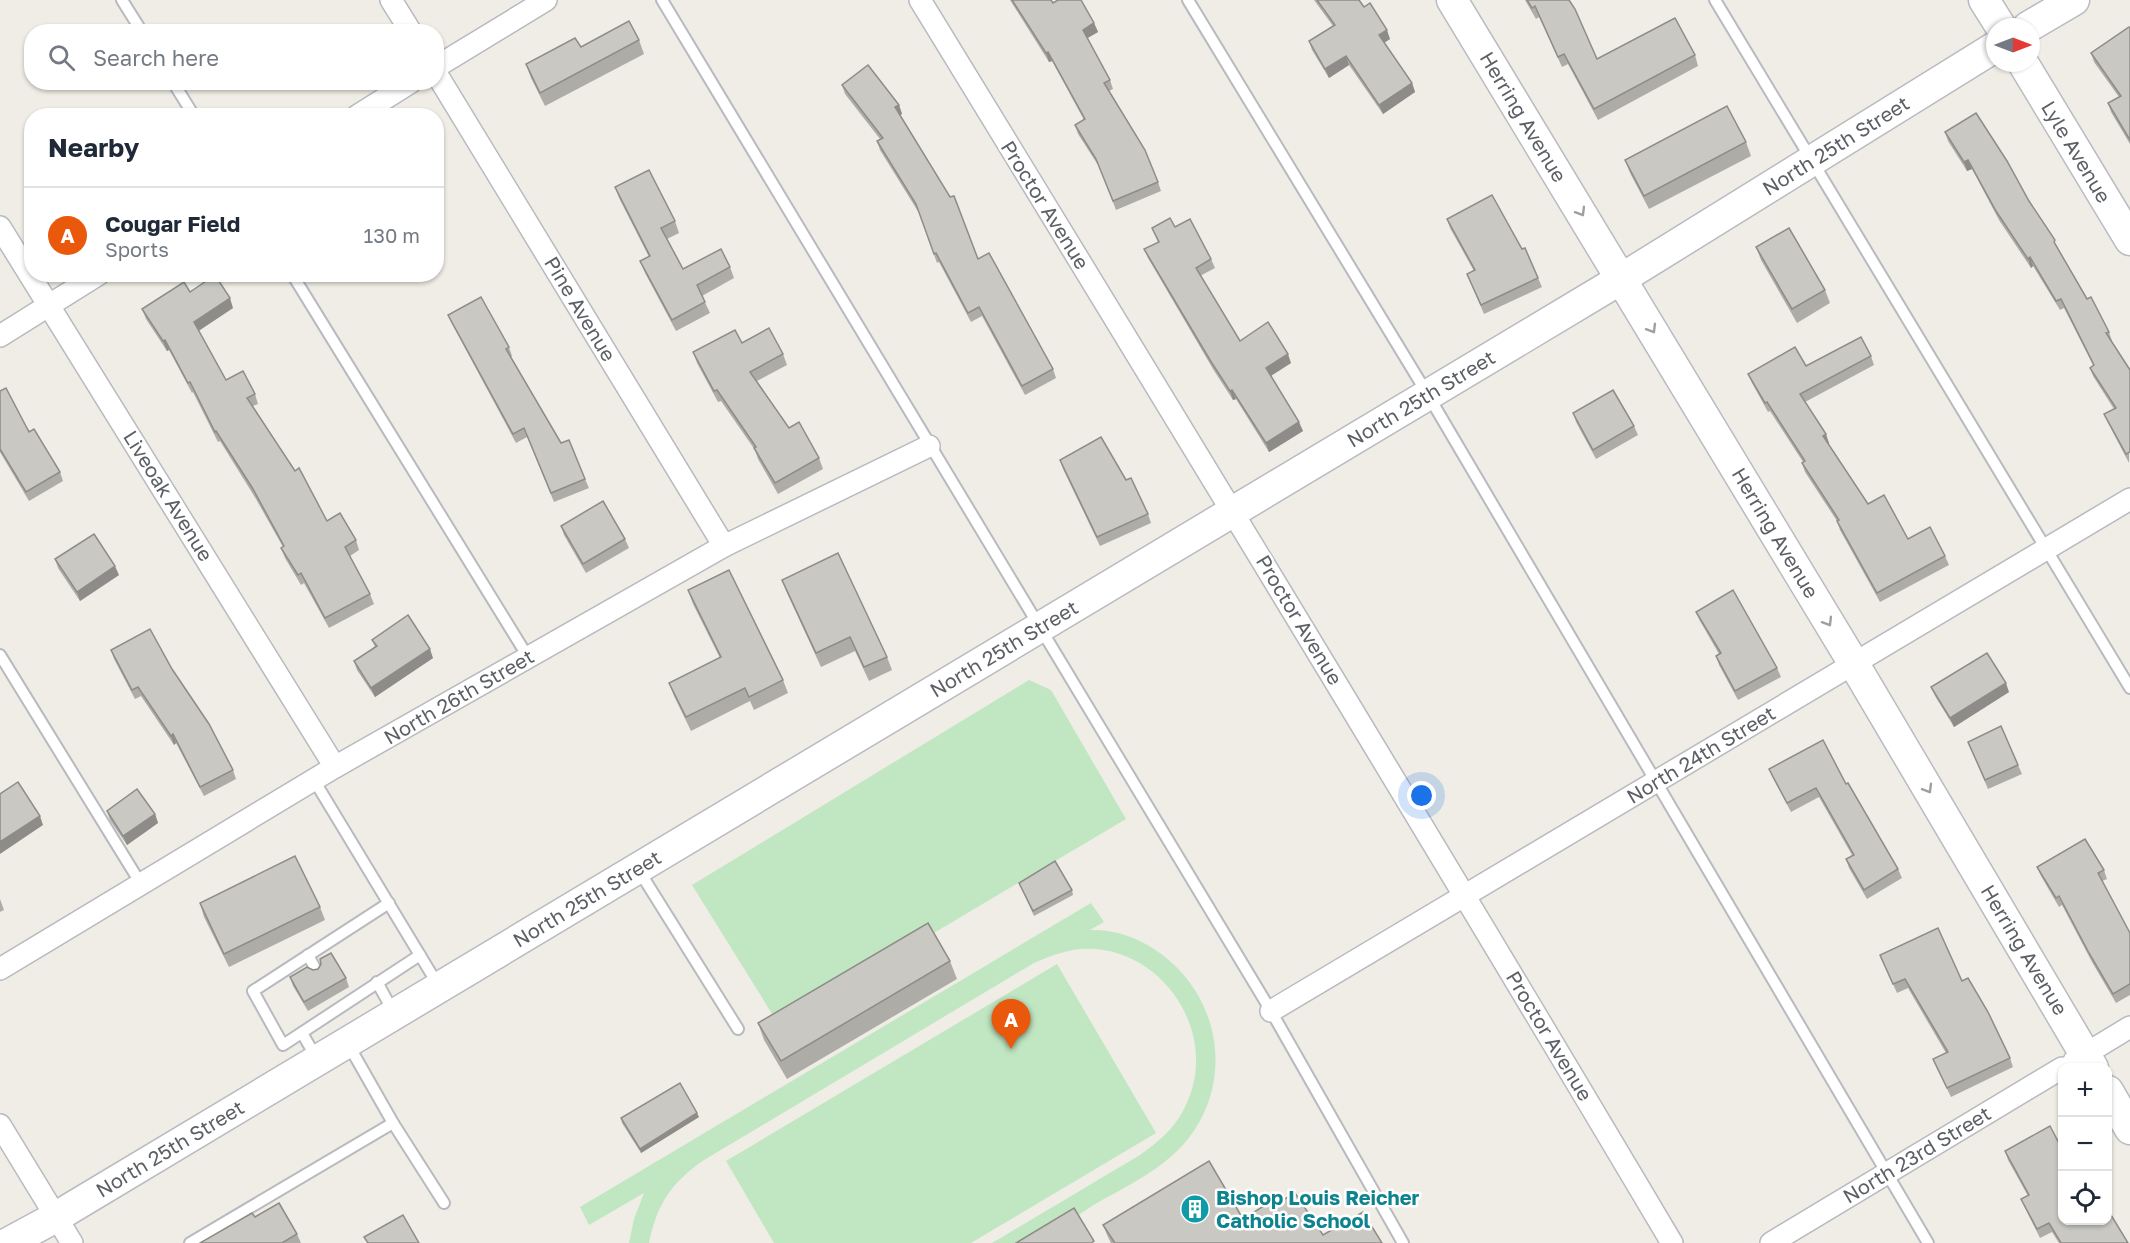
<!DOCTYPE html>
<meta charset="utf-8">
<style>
:root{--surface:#fff;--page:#f6f6f7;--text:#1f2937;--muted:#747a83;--line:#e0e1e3;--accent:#ea580c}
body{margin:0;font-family:"Golos Text",sans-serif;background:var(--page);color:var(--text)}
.controls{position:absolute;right:18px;bottom:18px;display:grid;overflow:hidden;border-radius:12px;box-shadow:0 2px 4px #0004}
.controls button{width:54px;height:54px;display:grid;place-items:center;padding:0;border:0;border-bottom:2px solid var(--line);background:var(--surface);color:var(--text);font:30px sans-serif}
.compass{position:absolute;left:1986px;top:18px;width:54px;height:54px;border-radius:50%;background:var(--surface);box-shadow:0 2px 4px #0004;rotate:90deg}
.you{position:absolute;left:1422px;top:796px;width:21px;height:21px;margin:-15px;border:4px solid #fff;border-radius:50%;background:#1a73e8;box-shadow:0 0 0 9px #1a73e833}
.badge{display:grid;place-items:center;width:39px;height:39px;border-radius:50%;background:var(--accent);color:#fff;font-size:20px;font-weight:700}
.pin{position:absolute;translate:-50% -50px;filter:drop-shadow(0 2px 3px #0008)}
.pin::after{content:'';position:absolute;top:32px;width:21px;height:18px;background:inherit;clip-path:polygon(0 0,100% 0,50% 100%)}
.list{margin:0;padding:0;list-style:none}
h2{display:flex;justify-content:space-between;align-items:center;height:78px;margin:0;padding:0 24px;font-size:26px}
h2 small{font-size:20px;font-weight:400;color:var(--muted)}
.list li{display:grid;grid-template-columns:39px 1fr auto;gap:18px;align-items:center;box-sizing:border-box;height:96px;padding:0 24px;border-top:2px solid var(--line)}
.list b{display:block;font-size:22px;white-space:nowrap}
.list p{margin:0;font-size:20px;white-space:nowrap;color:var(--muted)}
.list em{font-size:20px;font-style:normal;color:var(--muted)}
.icon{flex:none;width:33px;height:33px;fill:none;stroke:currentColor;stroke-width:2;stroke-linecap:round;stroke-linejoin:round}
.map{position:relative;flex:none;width:2130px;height:1243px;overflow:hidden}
.search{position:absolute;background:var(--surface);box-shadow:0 2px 4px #0004;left:24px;top:24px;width:420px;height:66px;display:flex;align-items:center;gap:15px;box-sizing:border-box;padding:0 21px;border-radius:24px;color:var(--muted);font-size:22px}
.panel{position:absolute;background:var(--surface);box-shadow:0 2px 4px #0004;left:24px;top:108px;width:420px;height:174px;border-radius:24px}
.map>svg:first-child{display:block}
.green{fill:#c1e7c2}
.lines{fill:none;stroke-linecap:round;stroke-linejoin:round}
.lane-casing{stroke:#b7babf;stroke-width:14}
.street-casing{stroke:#b7babf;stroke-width:24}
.secondary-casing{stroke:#b8bbc1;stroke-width:33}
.lane{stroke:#fff;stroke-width:10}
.street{stroke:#fff;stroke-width:21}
.secondary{stroke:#fff;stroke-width:30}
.wall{fill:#aeaca7}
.shaded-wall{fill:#8d8c88}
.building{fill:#cac8c2;stroke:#8d8c88;stroke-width:1.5}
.oneway{stroke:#9da0a3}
.labels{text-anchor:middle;stroke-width:5;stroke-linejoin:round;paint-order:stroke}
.street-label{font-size:20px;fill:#5c6065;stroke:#fff}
.culture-label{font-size:20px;font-weight:bold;fill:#0d838f;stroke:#fff;text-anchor:start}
</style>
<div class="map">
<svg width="2130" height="1243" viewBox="0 0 2130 1243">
<rect width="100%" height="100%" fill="#efede5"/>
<!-- green -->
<g class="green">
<polygon points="1029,680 1051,690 1126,819 779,1025 692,885"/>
<path d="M1091 903 1104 922 1090 930C1113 929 1136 937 1154 949 1219 991 1236 1078 1188 1139 1164 1169 1127 1186 1095 1204 1083 1212 1039 1241 1028 1243 1017 1243 1004 1243 992 1243L1140 1155C1158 1142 1174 1129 1184 1109 1220 1041 1171 956 1096 949 1074 947 1054 954 1034 963L704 1160C671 1183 657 1204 649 1243H629L634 1219 644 1193 589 1225 580 1207Z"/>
<polygon points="1057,964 1156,1133 971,1243 774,1243 726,1161"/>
</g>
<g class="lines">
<!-- lane casing -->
<g class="lane-casing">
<g id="lane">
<polyline points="122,0 142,32"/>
<polyline points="662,0 1271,1011 1403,1243"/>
<polyline points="1188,0 1428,395 1928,1243"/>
<polyline points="1715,0 2130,688"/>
<polyline points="173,82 194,116"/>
<polyline points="292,274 528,657"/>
<polyline points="0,655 141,884"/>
<polyline points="314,780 438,985"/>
<polyline points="638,869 738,1029"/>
<polyline points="389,903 253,991 283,1045 420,955"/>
<polyline points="308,955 317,972"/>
<polyline points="377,982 394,1013"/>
<polyline points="302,1033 317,1059"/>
<polyline points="348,1044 393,1123 444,1203"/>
<polyline points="190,1243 393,1123"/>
</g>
</g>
<!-- street casing -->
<g class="street-casing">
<g id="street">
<polyline points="391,0 411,32"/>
<path d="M920 0C1173 413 1425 827 1672 1243"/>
<polyline points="436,67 546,0"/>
<polyline points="436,73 724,546"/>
<polyline points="357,116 411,82"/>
<polyline points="0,227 335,767"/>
<polyline points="0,336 99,274"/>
<polyline points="0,969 335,767 724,546 929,446"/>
<polyline points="1271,1011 2130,499"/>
<polyline points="2074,1061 2130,1027"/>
<polyline points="0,1125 72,1243"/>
<polyline points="1771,1243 2062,1068"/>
</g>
</g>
<!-- secondary casing -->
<g class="secondary-casing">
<g id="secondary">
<polyline points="1452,0 1854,664 2093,1068"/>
<polyline points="1984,0 2001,27"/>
<polyline points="2028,27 2074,0"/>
<polyline points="2023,63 2130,240"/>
<polyline points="2108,1091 2130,1129"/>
<polyline points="8,1243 56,1217 1621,279 1995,47"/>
</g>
</g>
<!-- lane -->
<use href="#lane" class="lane"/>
<!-- street -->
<use href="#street" class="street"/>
<!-- secondary -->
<use href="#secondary" class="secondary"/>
</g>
<!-- wall -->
<g class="wall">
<polygon points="1010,0 1051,0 1053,3 1094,23 1098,32 1087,38 1110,80 1113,89 1109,91 1158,182 1161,191 1116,210 1100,168 1078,134 1075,125 1084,120 1052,61 1049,62"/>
<polygon points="1314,0 1359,0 1390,39 1384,43 1412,83 1415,92 1383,114 1349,65 1329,78 1312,50 1309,41 1333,26"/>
<polygon points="1525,0 1569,0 1597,59 1695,55 1698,66 1598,120 1568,64 1562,67 1539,17 1536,19"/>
<polygon points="2130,28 2130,144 2111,112 2108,103 2119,97 2094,62 2091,53"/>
<polygon points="639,40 644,54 545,106 531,78 526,64 581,47"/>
<polygon points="842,85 899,105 902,114 900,115 978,259 1053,369 1056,378 1025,395 982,316 971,322 939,262 937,263 919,213 880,150 877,141 880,139 845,94"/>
<polygon points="1945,132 2029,201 2087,299 2109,332 2112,341 2111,341 2130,370 2129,463 2108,423 2104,414 2114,409 2093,376 2090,368 2093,365 2064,308 2060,310 2033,266 2031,268 1999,220 1972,169 1967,171 1948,141"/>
<polygon points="1746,142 1751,156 1649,209 1630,173 1625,160"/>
<polygon points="615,187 675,221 679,233 667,239 683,269 730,267 734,278 702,296 710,313 676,331 645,273 640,261 649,257 619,198"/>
<polygon points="1447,219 1538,278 1542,287 1484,314 1467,274 1474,271 1450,228"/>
<polygon points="1175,227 1211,259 1215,268 1200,276 1240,341 1291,363 1271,376 1303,431 1269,452 1236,399 1233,400 1213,369 1148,258 1144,249 1158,242 1152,228"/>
<polygon points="1756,247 1825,290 1830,303 1797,323 1761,260"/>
<polygon points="190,292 233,308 198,331 226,380 255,394 258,404 253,406 327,521 356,540 359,550 350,556 370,594 374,604 329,628 304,583 301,585 285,558 281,548 283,547 256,499 220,441 218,442 193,392 192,393 169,350 167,351 146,319 142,309"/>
<polygon points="448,315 509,347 512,356 511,357 561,443 585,479 589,488 554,502 527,437 516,443 452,324"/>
<polygon points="742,343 783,354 787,365 757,381 789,428 819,458 823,469 778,494 758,459 755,450 721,401 718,402 697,363 693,352"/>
<polygon points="1871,356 1874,365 1805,402 1829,443 1828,444 1868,504 1908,539 1945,556 1949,565 1880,602 1840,530 1837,521 1805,472 1802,463 1803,462 1770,411 1768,412 1752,383 1748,374 1806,366"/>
<polygon points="0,391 60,472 63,481 29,501 0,452"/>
<polygon points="1573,413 1634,426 1638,435 1596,459 1576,422"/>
<polygon points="1060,460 1126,480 1148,514 1151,523 1100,546 1063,469"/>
<polygon points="561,526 625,539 629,548 586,573 564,535"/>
<polygon points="55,559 119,575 80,601 58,568"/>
<polygon points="782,580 887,657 892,670 869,681 855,651 821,667 787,593"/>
<polygon points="688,590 783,680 788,693 754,710 750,701 691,731 674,696 669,683 720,658 693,604"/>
<polygon points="1696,612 1777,668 1781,677 1738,700 1719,665 1716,656 1719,654 1700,621"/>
<polygon points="372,640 433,658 375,697 357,670 354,661 375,647"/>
<polygon points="111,650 172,669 233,770 236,779 204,796 176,743 174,745 141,696 135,699 114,659"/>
<polygon points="1931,687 2009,692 1954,727 1935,696"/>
<polygon points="1968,742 2018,765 2022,774 1988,789"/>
<polygon points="1769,769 1846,784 1898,869 1902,878 1867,899 1849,868 1846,859 1852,855 1819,797 1791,812 1773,778"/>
<polygon points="107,811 155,814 158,823 127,845 110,820"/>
<polygon points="2037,867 2104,870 2107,879 2102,881 2130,933 2130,995 2116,1003 2092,962 2062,905 2059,907 2041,876"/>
<polygon points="1019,883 1072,890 1073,895 1034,916"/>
<polygon points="0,899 4,910 0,912"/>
<polygon points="200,903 320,907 325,920 229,967 204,917"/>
<polygon points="1880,955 1962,981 2010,1058 2013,1067 1951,1097 1937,1068 1933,1059 1946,1053 1908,988 1897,993"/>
<polygon points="950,961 957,979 787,1079 764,1040 758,1023"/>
<polygon points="313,970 346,978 349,987 308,1011 293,986 290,977"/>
<polygon points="699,1117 641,1153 622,1123 621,1118"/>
<polygon points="2005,1151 2062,1221 2128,1243 2059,1243 2052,1232 2040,1238 2025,1208 2021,1199 2028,1196 2008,1160"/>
<polygon points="1278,1203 1323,1235 1382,1243 1111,1243 1108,1237 1103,1225 1243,1219"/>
<polygon points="255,1217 297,1234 301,1243 200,1243"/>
</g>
<!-- shaded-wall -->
<g class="shaded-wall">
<polygon points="1094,23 1098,32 1086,39 1083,30"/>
<polygon points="1387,30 1390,39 1382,44 1379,35"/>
<polygon points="1048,52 1052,61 1049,62 1046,53"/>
<polygon points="1346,56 1349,65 1329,78 1325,69"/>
<polygon points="1412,83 1415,92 1383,114 1379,105"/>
<polygon points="899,105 902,114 898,116 895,107"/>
<polygon points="1968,160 1972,169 1967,171 1964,162"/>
<polygon points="2030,257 2033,266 2031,268 2028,259"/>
<polygon points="230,298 233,308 197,332 194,322"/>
<polygon points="165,340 169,350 167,351 163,341"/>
<polygon points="1288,354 1291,363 1269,377 1266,368"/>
<polygon points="1232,390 1236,399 1233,400 1230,391"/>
<polygon points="1299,422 1303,431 1269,452 1266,443"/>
<polygon points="1826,434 1829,443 1826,445 1823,436"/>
<polygon points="115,566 119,575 80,601 77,592"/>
<polygon points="430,649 433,658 375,697 371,688"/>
<polygon points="2006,683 2009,692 1954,727 1950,718"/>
<polygon points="173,734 176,743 174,745 171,736"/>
<polygon points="155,814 158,823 127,845 123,836"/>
<polygon points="40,816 43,825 0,854 0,842"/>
<polygon points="697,1113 699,1117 641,1153 640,1149"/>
</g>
<!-- building -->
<g class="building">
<polygon points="1012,0 1051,0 1053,3 1058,0 1081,0 1094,23 1083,30 1110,80 1104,83 1145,150 1158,182 1113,201 1096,159 1075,125 1085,119 1048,52 1046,53"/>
<polygon points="1317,0 1359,0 1364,7 1370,3 1387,30 1379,35 1412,83 1379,105 1346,56 1325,69 1309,41 1335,25"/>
<polygon points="1527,0 1569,0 1575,9 1597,59 1675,18 1695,55 1594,109 1564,54 1558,57 1535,6 1532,8"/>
<polygon points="629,21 639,40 540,93 526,64 575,38 581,47"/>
<polygon points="2129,27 2130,28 2130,140 2108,103 2121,96 2091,53"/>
<polygon points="868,65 899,105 895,107 950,197 954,196 978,259 989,253 1053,369 1022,386 979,307 968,313 936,253 934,254 916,204 877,141 883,138 842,85"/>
<polygon points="1727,106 1746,142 1644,196 1625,160"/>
<polygon points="1976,113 2007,161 2029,201 2055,240 2054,242 2087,299 2091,297 2109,332 2106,333 2130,370 2130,452 2126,454 2104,414 2116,408 2090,368 2094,365 2061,299 2056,301 2030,257 2028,259 1996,211 1968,160 1964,162 1945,132"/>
<polygon points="649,170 675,221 661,228 683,269 721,249 730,267 697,285 705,302 672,320 640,261 650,256 615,187"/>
<polygon points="1492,195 1522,249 1525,248 1538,278 1481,305 1467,274 1475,270 1447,219"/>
<polygon points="1170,218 1175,227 1190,219 1211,259 1196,268 1240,341 1268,322 1288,354 1266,368 1299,422 1266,443 1232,390 1230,391 1210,360 1144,249 1159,242 1152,228"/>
<polygon points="1789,228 1825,290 1792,309 1756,247"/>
<polygon points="215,275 230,298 194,322 226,380 243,371 255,394 247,398 295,471 299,468 327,521 340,513 356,540 345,547 370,594 325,618 301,573 298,575 281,548 284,546 253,489 216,431 215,432 190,382 188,383 165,340 163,341 142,309 184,282 190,292"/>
<polygon points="481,297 509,347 506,349 561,443 569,440 585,479 551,493 524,428 513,434 448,315"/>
<polygon points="769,328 783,354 750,372 789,428 799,422 819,458 775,483 754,448 756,447 717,390 714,391 693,352 735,330 742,343"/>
<polygon points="1861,337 1871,356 1800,394 1826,434 1823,436 1868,504 1884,495 1908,539 1930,527 1945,556 1877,593 1837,521 1839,520 1802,463 1805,461 1767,402 1765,403 1748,374 1795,347 1806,366"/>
<polygon points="6,388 29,432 34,429 60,472 26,492 0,449 0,391"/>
<polygon points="1613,390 1634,426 1593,450 1573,413"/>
<polygon points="1101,437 1126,480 1131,478 1148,514 1097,537 1060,460"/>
<polygon points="603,501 625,539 583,564 561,526"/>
<polygon points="94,534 115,566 77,592 55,559"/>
<polygon points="838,553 887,657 864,667 850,637 816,653 782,580"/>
<polygon points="729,570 783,680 749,697 745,688 686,717 669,683 721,657 688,590"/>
<polygon points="1733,590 1777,668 1735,691 1716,656 1721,653 1696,612"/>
<polygon points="408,615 430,649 371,688 354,661 377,646 372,640"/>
<polygon points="150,629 172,669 209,724 233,770 200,787 173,734 171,736 138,687 132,690 111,650"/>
<polygon points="1987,653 2006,683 1950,718 1931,687"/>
<polygon points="2001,726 2018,765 1985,780 1968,742"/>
<polygon points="1823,740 1846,784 1848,783 1898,869 1864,890 1846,859 1854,855 1816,788 1787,803 1769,769"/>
<polygon points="18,782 40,816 0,842 0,794"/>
<polygon points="137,789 155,814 123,836 107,811"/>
<polygon points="2085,839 2104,870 2098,873 2130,933 2130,984 2113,994 2089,953 2059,896 2056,898 2037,867"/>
<polygon points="295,856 320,907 224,954 200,903"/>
<polygon points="1055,861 1072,890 1033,911 1019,883"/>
<polygon points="928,923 950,961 781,1061 758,1023"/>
<polygon points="1938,928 1962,981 1968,978 1988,1012 2010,1058 1947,1088 1933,1059 1948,1052 1905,979 1893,984 1880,955"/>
<polygon points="331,953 346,978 304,1002 290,977 307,967 313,970 318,969 321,964 320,959"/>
<polygon points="680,1083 697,1113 640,1149 621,1118"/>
<polygon points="2050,1126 2062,1149 2062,1221 2108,1221 2108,1210 2128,1243 2061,1243 2049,1223 2037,1229 2021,1199 2029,1195 2005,1151"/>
<polygon points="1209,1161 1243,1219 1275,1199 1278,1203 1295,1193 1323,1235 1363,1212 1382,1243 1115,1243 1103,1225"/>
<polygon points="279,1203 297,1234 282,1243 200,1243 252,1213 255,1217"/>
<polygon points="1074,1208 1094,1241 1091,1243 1016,1243"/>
<polygon points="403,1215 419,1243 368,1243 364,1237"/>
</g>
<!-- one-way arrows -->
<defs><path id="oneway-chevron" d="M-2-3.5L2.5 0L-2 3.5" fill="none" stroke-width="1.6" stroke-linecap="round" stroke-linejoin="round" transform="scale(1.5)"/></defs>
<g class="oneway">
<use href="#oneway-chevron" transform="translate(1581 212) rotate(59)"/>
<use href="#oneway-chevron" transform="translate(1652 329) rotate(59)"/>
<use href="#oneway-chevron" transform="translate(1828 622) rotate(59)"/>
<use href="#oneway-chevron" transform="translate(1928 789) rotate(59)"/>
</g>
<!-- icons -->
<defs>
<g id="building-disc" transform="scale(1.5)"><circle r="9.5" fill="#0f9aa8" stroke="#fff"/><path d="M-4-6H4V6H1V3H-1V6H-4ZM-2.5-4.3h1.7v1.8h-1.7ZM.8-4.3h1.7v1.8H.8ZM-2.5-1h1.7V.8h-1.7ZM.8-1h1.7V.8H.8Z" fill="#fff"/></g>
</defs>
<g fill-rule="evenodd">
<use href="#building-disc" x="1195" y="1209"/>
</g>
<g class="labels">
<!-- street labels -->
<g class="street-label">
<text transform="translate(1523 117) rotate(59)" y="7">Herring Avenue</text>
<text transform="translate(1836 146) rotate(-32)" y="7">North 25th Street</text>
<text transform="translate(2076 152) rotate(59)" y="7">Lyle Avenue</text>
<text transform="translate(1045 205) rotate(58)" y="7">Proctor Avenue</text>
<text transform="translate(580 309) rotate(59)" y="7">Pine Avenue</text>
<text transform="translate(1421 399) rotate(-31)" y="7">North 25th Street</text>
<text transform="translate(168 496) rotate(58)" y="7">Liveoak Avenue</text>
<text transform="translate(1775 533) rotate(59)" y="7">Herring Avenue</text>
<text transform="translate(1299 620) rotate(59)" y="7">Proctor Avenue</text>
<text transform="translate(1004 649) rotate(-31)" y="7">North 25th Street</text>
<text transform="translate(459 697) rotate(-30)" y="7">North 26th Street</text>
<text transform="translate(1701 755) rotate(-31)" y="7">North 24th Street</text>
<text transform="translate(587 899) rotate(-31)" y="7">North 25th Street</text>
<text transform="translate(2024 950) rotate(59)" y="7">Herring Avenue</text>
<text transform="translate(1549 1036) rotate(59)" y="7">Proctor Avenue</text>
<text transform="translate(170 1149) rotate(-31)" y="7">North 25th Street</text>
<text transform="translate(1917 1155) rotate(-31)" y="7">North 23rd Street</text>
</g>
<!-- culture labels -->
<g class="culture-label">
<text x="1216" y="1205">Bishop Louis Reicher<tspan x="1216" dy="23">Catholic School</tspan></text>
</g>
</g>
</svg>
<div class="controls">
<button>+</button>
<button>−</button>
<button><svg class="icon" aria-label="locate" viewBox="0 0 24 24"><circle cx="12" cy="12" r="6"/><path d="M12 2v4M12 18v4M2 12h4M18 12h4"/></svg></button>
</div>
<svg class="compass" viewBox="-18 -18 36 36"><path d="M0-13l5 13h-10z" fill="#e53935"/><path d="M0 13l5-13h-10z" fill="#747a83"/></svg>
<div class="you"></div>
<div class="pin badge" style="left:1011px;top:1049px">A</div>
<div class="search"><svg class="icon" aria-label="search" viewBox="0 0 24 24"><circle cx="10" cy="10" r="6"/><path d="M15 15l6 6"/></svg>Search here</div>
<section class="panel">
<h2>Nearby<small></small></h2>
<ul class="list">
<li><span class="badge">A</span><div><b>Cougar Field</b><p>Sports</p></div><em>130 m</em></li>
</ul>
</section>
</div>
